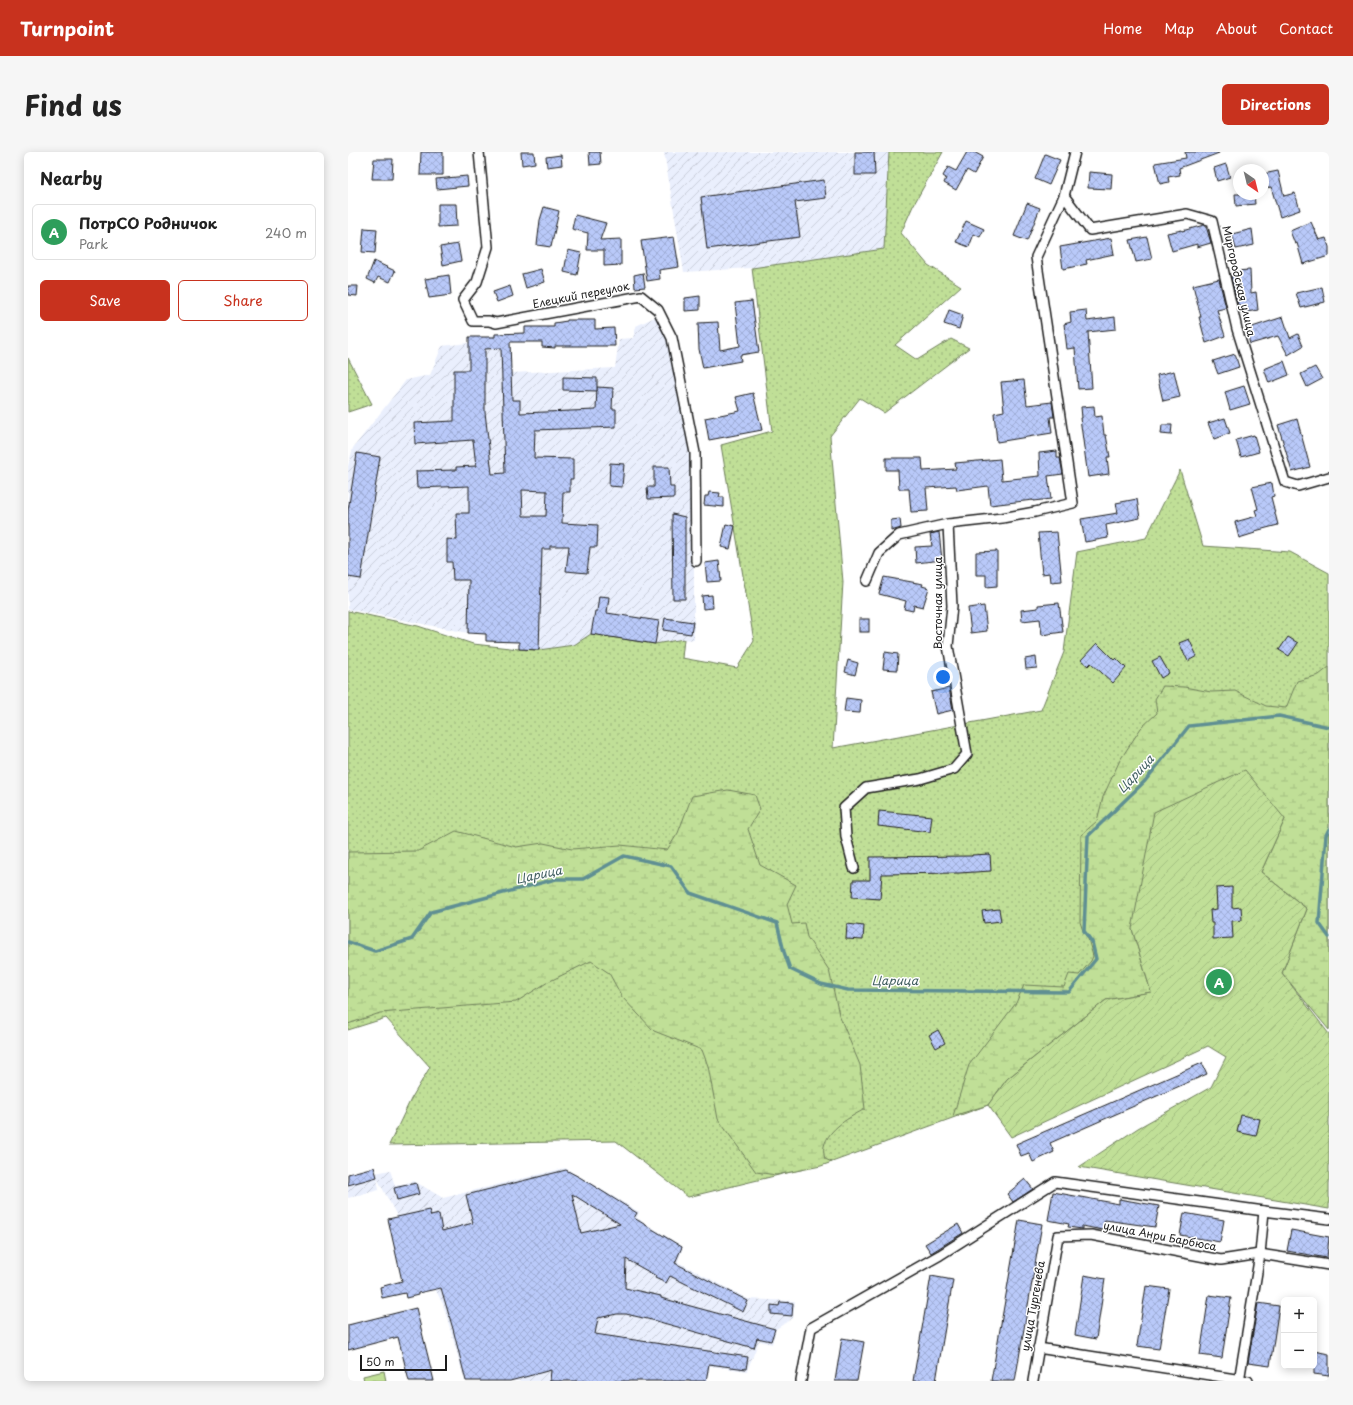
<!DOCTYPE html>
<meta charset="utf-8">
<style>
:root{--surface:#fff;--page:#f6f6f6;--text:#222;--muted:#767676;--line:#e0e0e0;--accent:#c8321e}
body{margin:0;font-family:"Playpen Sans",sans-serif;background:var(--page);color:var(--text)}
.controls{position:absolute;right:12px;bottom:12px;display:grid;overflow:hidden;border-radius:6px;box-shadow:0 2px 10px #0003}
.controls button{width:36px;height:36px;display:grid;place-items:center;padding:0;border:0;border-bottom:1px solid var(--line);background:var(--surface);color:var(--text);font:20px sans-serif}
.compass{position:absolute;left:885px;top:12px;width:36px;height:36px;border-radius:50%;background:var(--surface);box-shadow:0 2px 10px #0003;rotate:145deg}
.scale{position:absolute;left:12px;bottom:10px;width:87px;box-sizing:border-box;padding-left:4px;border:2px solid #1c1c1c;border-top:0;font-size:11px;line-height:14px;white-space:nowrap;color:#1c1c1c;-webkit-text-stroke:3px #fff;paint-order:stroke}
.you{position:absolute;left:595px;top:525px;width:14px;height:14px;margin:-10px;border:3px solid #fff;border-radius:50%;background:#1a73e8;box-shadow:0 0 0 6px #1a73e833}
.badge{display:grid;place-items:center;width:26px;height:26px;border-radius:50%;background:var(--accent);color:#fff;font-size:13px;font-weight:700}
.pin{position:absolute;translate:-50% -50%;border:2px solid #fff;box-shadow:0 1px 4px #0006}
.list{margin:0;padding:0;list-style:none}
h2{display:flex;justify-content:space-between;align-items:center;height:52px;margin:0;padding:0 16px;font-size:17px}
h2 small{font-size:13px;font-weight:400;color:var(--muted)}
.list li{display:grid;grid-template-columns:26px 1fr auto;gap:12px;align-items:center;box-sizing:border-box;height:56px;margin:0 8px 8px;padding:0 8px;border:1px solid var(--line);border-radius:6px}
.list b{display:block;font-size:15px;white-space:nowrap}
.list p{margin:0;font-size:13px;white-space:nowrap;color:var(--muted)}
.list em{font-size:13px;font-style:normal;color:var(--muted)}
.actions{display:flex;gap:8px;padding:12px 16px}
.actions a{flex:1;padding:9px 0;border:1px solid var(--accent);border-radius:6px;text-align:center;font-size:14px;color:var(--accent)}
.actions .main{background:var(--accent);color:#fff}
.map{position:relative;flex:none;width:981px;height:1229px;overflow:hidden;border-radius:6px}
header{display:flex;align-items:center;gap:24px;box-sizing:border-box;height:56px;padding:0 20px;background:var(--accent);color:#fff}
header strong{font-size:19px}
nav{display:flex;gap:22px;margin-inline-start:auto;font-size:14px}
.intro{display:flex;align-items:center;justify-content:space-between;box-sizing:border-box;height:96px;padding:0 24px}
h1{margin:0;font-size:28px}
.button{padding:10px 18px;border-radius:6px;background:var(--accent);color:#fff;font-size:14px;font-weight:700}
main{display:flex;gap:24px;padding:0 24px}
aside{flex:1;background:var(--surface);border-radius:6px;box-shadow:0 2px 10px #0003}
.map>svg:first-child{display:block}
.industrial{fill:url(#industrial-furrows)}
.grass{fill:url(#grass-dots);stroke:#6e7e5a}
.wetland{fill:url(#wetland-marsh);stroke:#6e7e5a}
.park{fill:url(#park-crowns);stroke:#6e7e5a}
.garden{fill:url(#garden-furrows);stroke:#6e7e5a}
.lines{fill:none;stroke-linecap:round;stroke-linejoin:round}
.stream{stroke:#5e8f93;stroke-width:3.5}
.building{fill:url(#building-cross-hatch);stroke:#1c1c1c;fill-rule:evenodd}
.minor-casing{stroke:#1c1c1c;stroke-width:12}
.minor{stroke:#fff;stroke-width:9}
.labels{text-anchor:middle;stroke-width:3;stroke-linejoin:round;paint-order:stroke}
.street-label{font-size:11px;fill:#1c1c1c;stroke:#fff}
.water-label{font-size:12px;font-style:italic;fill:#425f61;stroke:#fff}
</style>
<header>
<strong>Turnpoint</strong>
<nav><a>Home</a><a>Map</a><a>About</a><a>Contact</a></nav>
</header>
<div class="intro"><h1>Find us</h1><a class="button">Directions</a></div>
<main>
<aside>
<h2>Nearby<small></small></h2>
<ul class="list">
<li><span class="badge" style="background:#2e9e5b">A</span><div><b>ПотрСО Родничок</b><p>Park</p></div><em>240 m</em></li>
</ul>
<div class="actions"><a class="main">Save</a><a>Share</a></div>
</aside>
<div class="map">
<svg width="981" height="1229" viewBox="0 0 981 1229">
<defs>
<pattern id="industrial-furrows" width="10" height="10" patternUnits="userSpaceOnUse"><rect width="10" height="10" fill="#eaeffd"/><path d="M-1 1l2-2M0 10L10 0M9 11l2-2" fill="none" stroke="#c8ccd8"/></pattern>
<pattern id="grass-dots" width="8" height="8" patternUnits="userSpaceOnUse"><rect width="8" height="8" fill="#c0df97"/><path d="M2 2h.1M6 6h.1" fill="none" stroke="#a4bf82" stroke-width="1.8" stroke-linecap="round"/></pattern>
<pattern id="wetland-marsh" width="20" height="14" patternUnits="userSpaceOnUse"><rect width="20" height="14" fill="#c0df97"/><path d="M1 5h8M5 5V1M11 12h8M15 12V8" fill="none" stroke="#a4bf82"/></pattern>
<pattern id="park-crowns" width="20" height="18" patternUnits="userSpaceOnUse"><rect width="20" height="18" fill="#c0df97"/><path d="M2 6a3 3 0 1 1 6 0M12 15a3 3 0 1 1 6 0" fill="none" stroke="#a4bf82"/></pattern>
<pattern id="garden-furrows" width="10" height="10" patternUnits="userSpaceOnUse"><rect width="10" height="10" fill="#c0df97"/><path d="M-1 1l2-2M0 10L10 0M9 11l2-2" fill="none" stroke="#a4bf82"/></pattern>
<pattern id="building-cross-hatch" width="8" height="8" patternUnits="userSpaceOnUse"><rect width="8" height="8" fill="#b9c9f9"/><path d="M0 0l8 8M0 8l8-8" fill="none" stroke="#9eacd5"/></pattern>
</defs>
<rect width="100%" height="100%" fill="#fff"/>
<filter id="ink" filterUnits="userSpaceOnUse"><feTurbulence type="fractalNoise" baseFrequency=".025" numOctaves="2"/><feDisplacementMap in="SourceGraphic" scale="8" xChannelSelector="R" yChannelSelector="G"/><feConvolveMatrix kernelMatrix="1 2 1 2 8 2 1 2 1" color-interpolation-filters="sRGB"/></filter>
<g filter="url(#ink)">
<!-- industrial -->
<g class="industrial">
<polygon points="316,0 541,0 536,97 404,116 336,120"/>
<polygon points="309,164 323,189 344,301 346,411 346,488 336,487 307,492 243,482 226,493 191,498 171,497 171,490 138,489 138,482 120,481 0,457 0,314 5,296 58,228 82,223 94,194 121,191 121,185 137,185 152,182 161,181 163,221 267,216 271,187 285,186 288,174"/>
<polygon points="26,1015 28,1021 42,1018 47,1034 66,1029 95,1046 217,1016 291,1060 289,1066 335,1095 330,1110 400,1147 447,1149 445,1166 428,1177 424,1192 411,1189 399,1219 362,1214 359,1229 117,1229 95,1152 29,1026 31,1038 0,1046 0,1022"/>
</g>
<!-- grass -->
<g class="grass">
<polygon points="541,0 595,0 565,54 553,81 580,113 613,134 547,193 569,208 603,187 621,196 536,261 512,246 482,284 495,430 485,596 693,558 716,500 729,400 798,386 832,318 855,394 942,400 981,421 981,877 913,720 937,667 803,840 659,927 640,953 484,1010 340,1045 268,989 41,993 63,947 82,915 38,866 0,878 0,459 70,474 125,492 171,497 191,498 226,493 243,482 307,492 336,487 334,506 389,516 406,489 373,293 424,279 404,116 536,97"/>
<polygon points="0,206 24,252 0,260"/>
</g>
<!-- wetland -->
<g class="wetland">
<polygon points="981,515 981,878 934,821 959,757 913,720 937,667 784,777 803,840 758,848 659,927 640,953 605,964 621,913 668,851 676,833 716,835 721,822 731,823 743,809 745,804 740,787 735,779 732,770 733,683 749,669 755,645 772,608 793,576 809,561 807,547 815,534 836,535 863,540 887,539 918,554 938,556 949,529 971,523"/>
<path d="M380 638 407 643 412 657 400 677 412 713 448 733 439 752 444 772 456 771 459 785 481 818 491 863 512 913 517 957C502 965 481 976 476 994 475 998 476 1003 477 1007L484 1010 473 1014 428 1023 408 1020 370 967 360 914 354 898 306 879 274 845 261 821 243 809 200 830 168 850 32 861 0 872V700L70 699 108 679 168 695 195 691 224 697 272 693 319 698 330 681 344 644Z"/>
</g>
<!-- park -->
<polygon class="park" points="36,1219 38,1229 16,1229 15,1224"/>
<!-- garden -->
<polygon class="garden" points="897,618 937,667 913,720 959,757 934,821 981,882 981,1057 731,1015 790,976 863,935 878,905 860,894 663,985 640,953 659,927 758,848 803,840 784,777 806,660"/>
<g class="lines">
<!-- stream -->
<g class="stream">
<polyline points="981,677 978,683 971,771 981,785"/>
<polyline points="0,790 27,799 64,787 83,760 208,727 235,727 276,704 323,714 342,741 429,771 436,800 442,817 473,832 500,838 721,840 748,807 744,790 736,779 740,684 797,629 841,574 931,564 981,575"/>
</g>
</g>
<!-- building -->
<g class="building">
<polygon points="73,0 95,0 95,23 72,23"/>
<polygon points="173,0 186,0 187,11 174,13"/>
<polygon points="241,0 252,0 253,12 242,13"/>
<polygon points="507,0 526,0 527,23 507,23"/>
<polygon points="619,0 626,0 635,5 626,22 619,18 608,38 596,31 598,26 595,24 600,15 608,19"/>
<polygon points="837,0 871,0 871,1 831,16 832,23 820,25 821,30 812,32 807,11 838,6"/>
<polygon points="697,2 712,8 701,33 687,27"/>
<polygon points="213,3 214,13 199,15 198,5"/>
<polygon points="26,7 45,7 44,27 24,27"/>
<polygon points="878,12 882,25 869,29 866,16"/>
<polygon points="930,19 936,44 947,41 952,58 932,65 923,35 918,36 915,26 915,22"/>
<polygon points="741,20 764,22 763,37 740,36"/>
<polygon points="119,24 120,34 89,37 88,27"/>
<polygon points="476,28 478,46 447,50 452,85 359,97 353,45"/>
<polygon points="887,42 906,42 907,52 888,54"/>
<polygon points="679,51 692,56 679,89 666,84"/>
<polygon points="90,52 108,52 109,74 90,75"/>
<polygon points="196,55 211,59 203,95 189,93 192,68"/>
<polygon points="227,63 258,71 252,88 273,87 273,113 256,114 256,98 239,98 240,81 224,77"/>
<polygon points="618,69 636,77 632,85 626,82 621,95 608,90"/>
<polygon points="963,70 971,88 978,86 981,95 981,104 955,112 949,91 947,92 942,79"/>
<polygon points="856,73 858,74 863,91 849,95 849,92 824,99 819,81 834,78 834,79"/>
<polygon points="16,76 29,77 27,101 14,100"/>
<polygon points="904,77 906,93 888,97 884,82"/>
<polygon points="326,85 331,115 311,118 312,127 299,129 293,89"/>
<polygon points="799,85 804,107 788,110 782,88"/>
<polygon points="763,86 766,102 738,108 739,112 715,117 712,95"/>
<polygon points="110,92 113,109 95,113 92,95"/>
<polygon points="220,98 233,101 229,123 216,120"/>
<polygon points="26,109 47,119 42,130 30,125 27,131 19,127"/>
<polygon points="193,117 197,130 178,136 174,122"/>
<polygon points="902,118 903,141 908,140 910,158 893,161 892,153 890,153 883,124 886,123 886,119"/>
<polygon points="295,121 297,135 287,136 286,123"/>
<polygon points="101,123 103,143 81,146 77,127"/>
<polygon points="871,127 878,156 869,158 877,184 858,191 851,165 853,165 845,133"/>
<polygon points="0,134 10,134 9,144 0,143"/>
<polygon points="162,134 165,144 149,150 145,140"/>
<polygon points="974,135 977,150 953,156 948,141"/>
<polygon points="352,144 352,158 337,159 337,146"/>
<polygon points="404,149 411,200 392,203 393,209 355,216 351,197 350,171 370,170 372,198 392,194 387,151"/>
<polygon points="601,158 615,163 611,177 596,172"/>
<polygon points="738,158 739,169 767,165 768,177 740,180 744,236 730,237 727,196 719,197 716,172 723,170 722,160"/>
<polygon points="935,165 942,186 950,182 955,194 940,203 930,184 902,192 898,177"/>
<path d="M219 168H247V177L266 176 267 194H207V196L194 195V190H162L164 248H172V261L248 258 249 235 265 236 264 257H268V275L187 278 186 306 225 307V327H222V340H215L214 371 250 373 249 395H242L239 421 218 419 221 394H202V397H194L191 498 171 497V490L138 489V482L120 481 121 428H105L104 410H99V387L109 388 108 361H121V334L69 336 68 319 108 318V315L128 314 125 288 67 292 66 271 106 269V218H121V185H147V182L177 181V175H206V171L219 169ZM153 196 157 321 144 322 137 260V197ZM174 338 199 339 198 364H175Z"/>
<polygon points="887,202 891,215 870,222 865,209"/>
<polygon points="936,209 941,223 921,231 916,217"/>
<polygon points="967,215 974,227 959,235 953,222"/>
<polygon points="826,219 832,245 815,249 809,223"/>
<polygon points="215,225 249,226 249,239 215,238"/>
<polygon points="676,228 679,253 704,250 706,265 702,265 704,281 649,290 646,261 656,259 653,230"/>
<polygon points="896,234 902,252 882,258 877,240"/>
<polygon points="405,241 414,278 361,288 357,266 392,259 388,245"/>
<polygon points="746,254 747,265 754,264 756,283 758,283 762,305 759,305 761,322 740,325 732,266 734,266 733,255"/>
<polygon points="877,266 882,281 866,287 860,271"/>
<polygon points="949,267 962,315 944,320 930,273"/>
<polygon points="814,273 824,273 823,283 813,282"/>
<polygon points="906,283 911,300 893,305 888,288"/>
<polygon points="709,299 709,306 712,306 715,322 700,324 703,347 685,349 685,348 642,353 640,334 609,338 608,334 578,336 580,359 563,360 561,337 551,337 550,318 538,318 538,306 574,306 575,319 608,317 607,311 652,307 654,328 692,324 691,301"/>
<polygon points="9,301 32,305 13,427 0,425 0,359"/>
<polygon points="262,311 276,312 274,335 261,334"/>
<polygon points="306,315 321,315 322,335 326,335 326,346 300,347 299,335 306,335"/>
<polygon points="924,331 926,344 923,345 930,373 907,379 907,381 891,386 887,370 909,364 907,358 910,357 904,335"/>
<polygon points="361,340 372,341 371,345 376,345 376,355 356,353 357,344 360,344"/>
<polygon points="789,347 792,366 758,373 760,386 737,390 733,367 770,361 768,351"/>
<polygon points="324,362 337,365 337,447 325,447"/>
<polygon points="552,367 553,376 543,379 543,368"/>
<polygon points="378,372 387,374 382,397 373,395"/>
<polygon points="591,380 594,408 568,411 567,395 584,394 582,382"/>
<polygon points="709,380 714,429 703,430 702,421 694,422 690,381"/>
<polygon points="649,399 649,434 638,435 638,423 628,423 628,400"/>
<polygon points="371,409 373,429 359,430 357,411"/>
<polygon points="536,425 575,432 574,434 581,436 575,455 566,453 565,459 556,457 558,449 531,442"/>
<polygon points="364,443 365,456 355,457 354,444"/>
<polygon points="251,444 261,445 259,461 311,469 307,492 243,482 247,459 249,459"/>
<polygon points="711,451 715,480 694,483 692,467 674,469 673,458 690,456 690,453"/>
<polygon points="636,454 639,479 623,481 620,456"/>
<polygon points="317,466 345,470 343,482 315,478"/>
<rect x="511" y="467" width="10" height="13"/>
<polygon points="940,485 950,491 941,504 931,498"/>
<polygon points="841,487 849,504 840,509 831,491"/>
<polygon points="749,491 766,508 768,506 778,516 765,531 743,511 740,514 733,508"/>
<polygon points="537,500 550,502 549,518 535,517"/>
<polygon points="688,505 689,516 678,517 677,507"/>
<polygon points="812,505 821,521 813,526 804,509"/>
<polygon points="500,508 510,511 507,523 497,520"/>
<polygon points="601,536 605,558 588,562 583,540"/>
<polygon points="498,546 513,548 512,561 496,560"/>
<polygon points="531,659 584,664 582,680 530,674"/>
<polygon points="642,702 643,719 611,721 534,722 532,747 504,745 505,728 522,728 522,705 624,704 624,703"/>
<polygon points="884,735 884,756 893,755 894,768 884,769 885,786 865,787 865,771 863,771 862,758 869,757 868,736"/>
<polygon points="651,757 653,769 636,771 634,759"/>
<polygon points="499,772 516,774 515,788 498,787"/>
<polygon points="590,878 597,891 588,896 581,883"/>
<polygon points="854,911 859,922 702,991 706,1000 685,1010 681,1001 673,1004 668,992"/>
<polygon points="893,963 912,967 908,984 889,980"/>
<polygon points="26,1015 29,1025 0,1033 0,1022"/>
<path d="M218 1018 233 1026 289 1061 286 1066 334 1095 327 1111 400 1149 395 1160 322 1124 318 1131 307 1126 308 1124 278 1107 277 1136 313 1144V1146L427 1177 423 1189 409 1186 406 1196 308 1169 278 1162H269L250 1166 247 1182 400 1205 398 1217 361 1212 358 1229H202L203 1218 162 1229H118L105 1177 93 1136 70 1141V1143L58 1146 57 1141 34 1146 32 1135 54 1129 40 1067 81 1058 83 1064 91 1062 94 1079 125 1071 118 1043ZM224 1042 272 1072 233 1081Z"/>
<polygon points="677,1027 685,1037 665,1050 659,1042"/>
<polygon points="68,1031 71,1042 49,1048 46,1036"/>
<polygon points="705,1040 771,1052 771,1047 811,1054 807,1075 757,1068 755,1078 734,1074 734,1077 720,1075 721,1072 700,1068"/>
<polygon points="836,1061 876,1068 872,1090 832,1083"/>
<polygon points="671,1068 694,1072 667,1229 643,1229"/>
<polygon points="610,1072 615,1081 583,1101 577,1092"/>
<polygon points="943,1078 981,1085 979,1106 939,1099"/>
<polygon points="736,1123 757,1127 748,1187 727,1183"/>
<polygon points="583,1124 605,1128 588,1229 565,1229"/>
<polygon points="798,1134 821,1137 811,1197 789,1194"/>
<polygon points="861,1143 883,1146 874,1206 852,1203"/>
<polygon points="432,1150 445,1151 444,1164 423,1162 423,1153 431,1154"/>
<polygon points="910,1151 931,1154 922,1214 900,1211"/>
<polygon points="68,1156 86,1229 61,1229 50,1185 0,1198 0,1173"/>
<polygon points="494,1186 516,1190 509,1229 487,1229"/>
<polygon points="966,1199 981,1202 981,1224 966,1222"/>
</g>
<g class="lines">
<!-- minor casing -->
<g class="minor-casing">
<g id="minor">
<polyline points="131,0 140,95 129,130 115,148 125,169 141,169 148,171 293,144 310,158 324,186 347,301 348,409"/>
<polyline points="716,44 742,78 839,62 864,69 889,177 937,330 950,334 981,325"/>
<polyline points="519,429 531,401 551,383 600,372"/>
<polyline points="506,716 498,685 496,656 518,636 572,627 606,617 619,602 600,494 604,454 600,372 654,366 687,360 725,351 688,105 716,44 727,0"/>
<polyline points="916,1059 981,1067"/>
<polyline points="690,1196 900,1229"/>
<polyline points="453,1229 463,1176 592,1103 707,1030 916,1059 912,1102 891,1229"/>
<polyline points="685,1229 710,1084 743,1083 873,1108 912,1102 981,1113"/>
</g>
</g>
<!-- minor -->
<use href="#minor" class="minor"/>
</g>
</g>
<g class="labels">
<!-- street labels -->
<g class="street-label">
<text transform="translate(891 129) rotate(77)" y="4">Миргородская улица</text>
<text transform="translate(233 143) rotate(-11)" y="4">Елецкий переулок</text>
<text transform="translate(590 451) rotate(-90)" y="4">Восточная улица</text>
<text transform="translate(812 1084) rotate(11)" y="4">улица Анри Барбюса</text>
<text transform="translate(685 1154) rotate(-80)" y="4">улица Тургенева</text>
</g>
<!-- water labels -->
<g class="water-label">
<text transform="translate(788 622) rotate(-47)" y="4">Царица</text>
<text transform="translate(191 723) rotate(-12)" y="4">Царица</text>
<text x="547" y="833">Царица</text>
</g>
</g>
</svg>
<div class="controls">
<button>+</button>
<button>−</button>
</div>
<svg class="compass" viewBox="-18 -18 36 36"><path d="M0-13l5 13h-10z" fill="#e53935"/><path d="M0 13l5-13h-10z" fill="#767676"/></svg>
<div class="scale">50 m</div>
<div class="you"></div>
<div class="pin badge" style="left:871px;top:830px;background:#2e9e5b">A</div>
</div>
</main>
